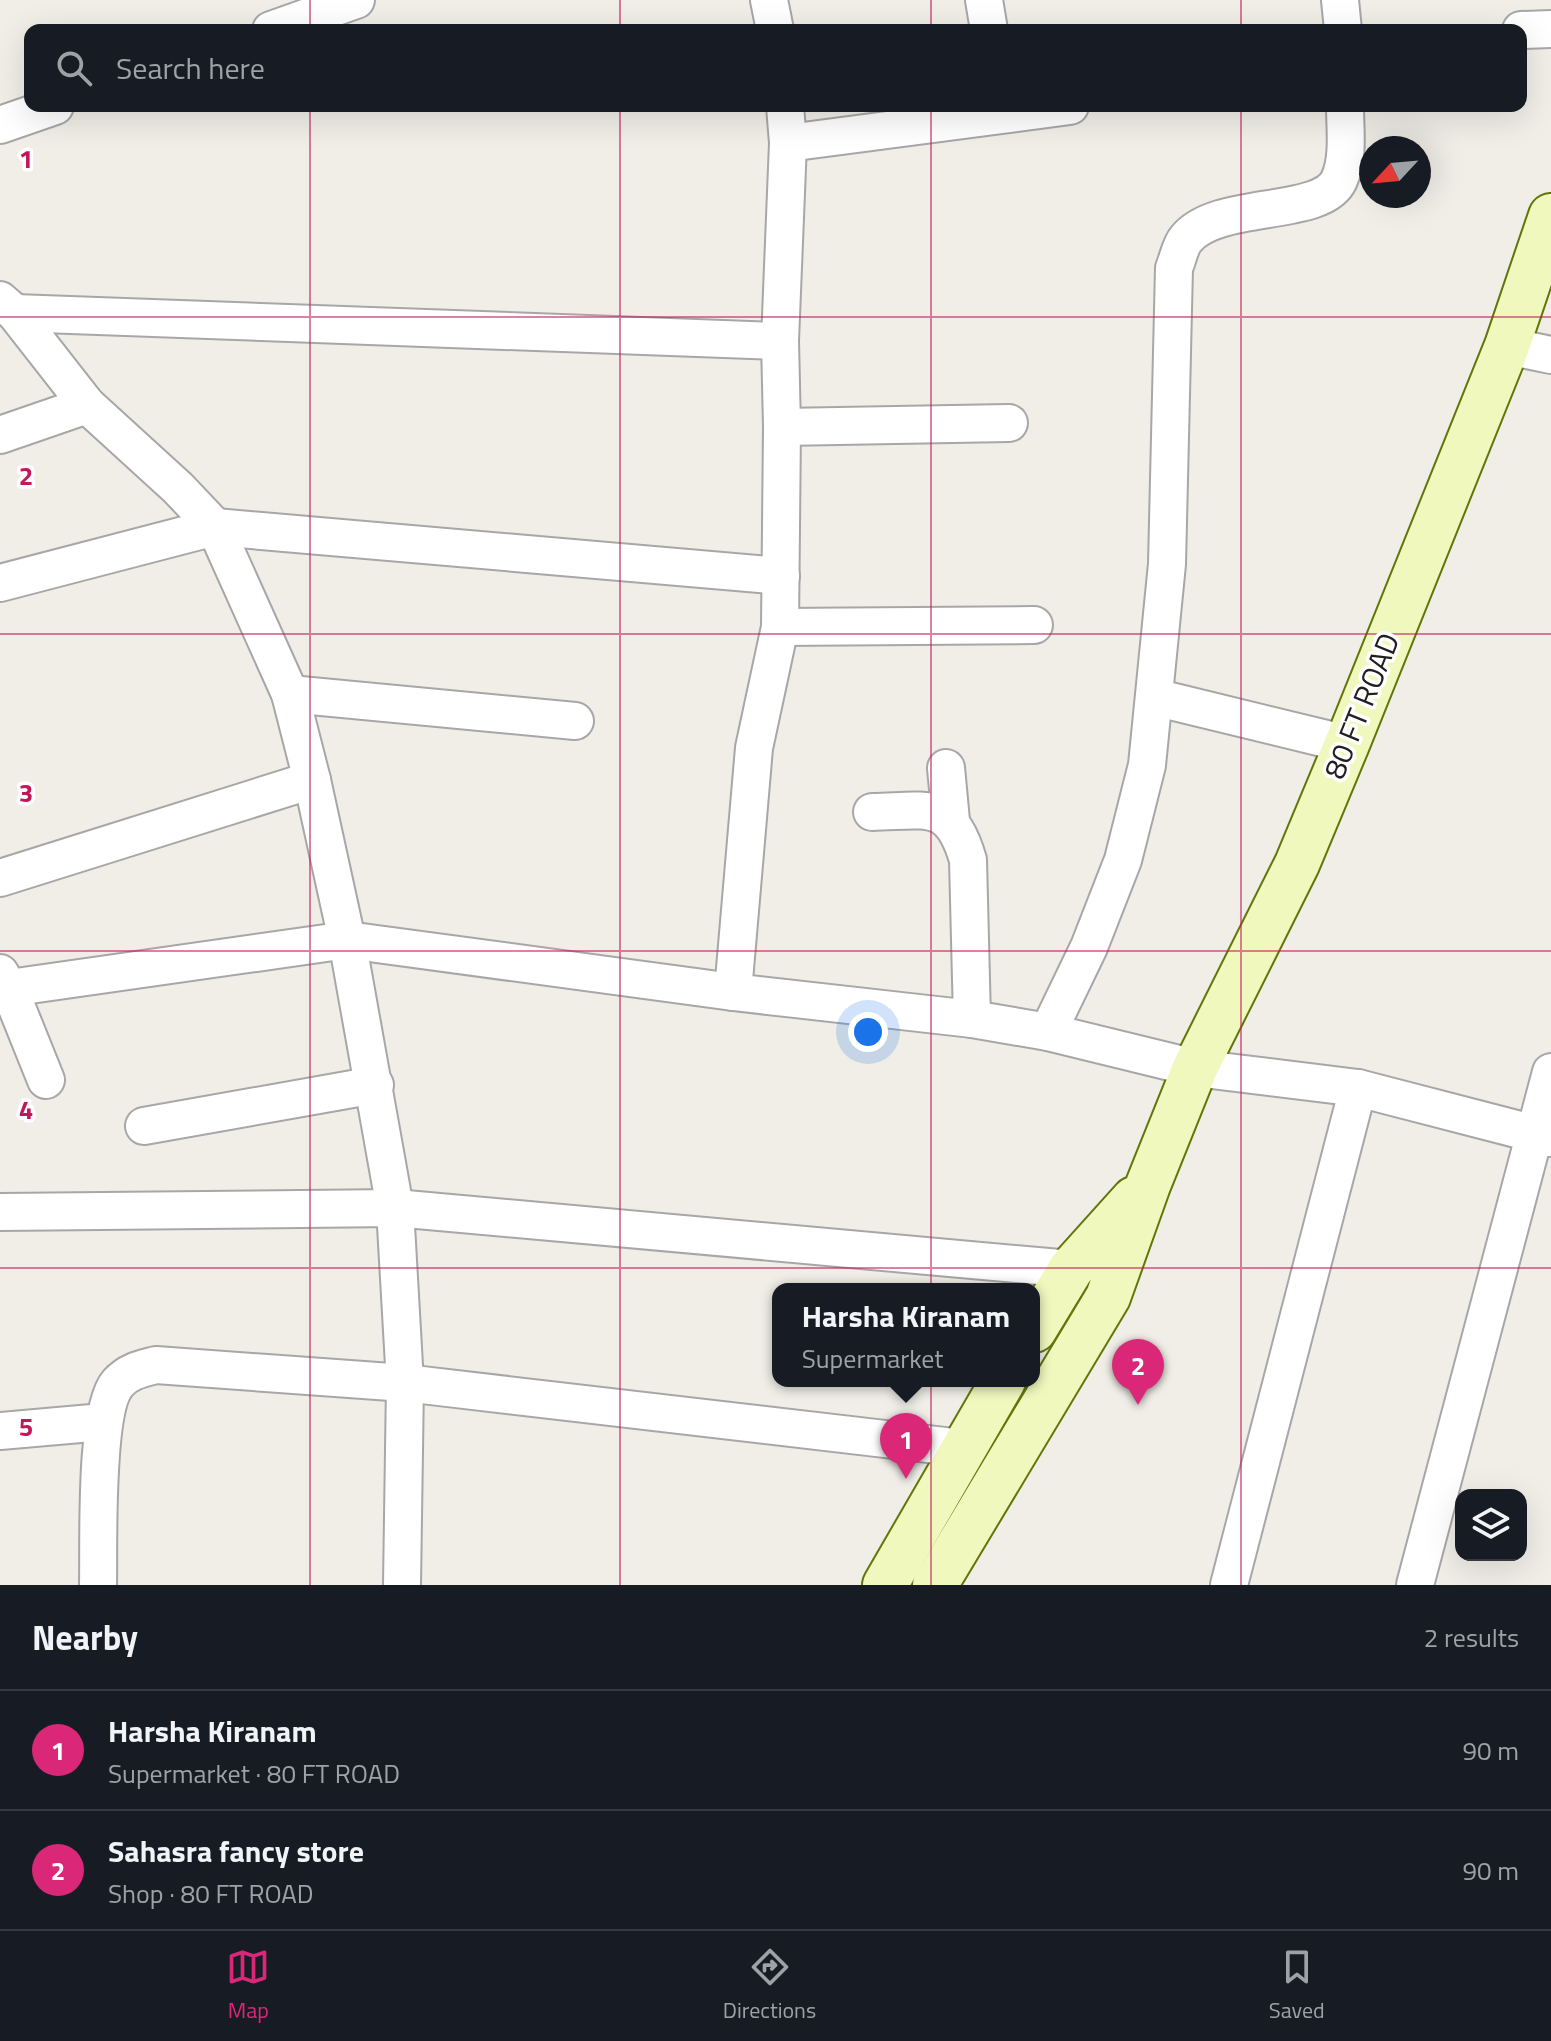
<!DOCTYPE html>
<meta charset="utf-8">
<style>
:root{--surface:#171b24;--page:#242831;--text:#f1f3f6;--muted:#9ea1a6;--line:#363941;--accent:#db2777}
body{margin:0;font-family:"Titillium Web",sans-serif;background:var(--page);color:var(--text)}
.controls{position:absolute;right:24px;bottom:24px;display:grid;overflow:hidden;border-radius:16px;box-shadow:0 8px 32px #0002}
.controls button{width:72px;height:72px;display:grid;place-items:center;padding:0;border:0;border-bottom:2px solid var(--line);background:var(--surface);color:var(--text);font:40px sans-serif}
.compass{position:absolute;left:1359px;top:136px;width:72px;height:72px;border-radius:50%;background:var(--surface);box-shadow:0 8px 32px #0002;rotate:244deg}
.you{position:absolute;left:868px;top:1032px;width:28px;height:28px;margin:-20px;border:6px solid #fff;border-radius:50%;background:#1a73e8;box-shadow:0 0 0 12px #1a73e833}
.badge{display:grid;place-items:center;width:52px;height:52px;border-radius:50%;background:var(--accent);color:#fff;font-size:26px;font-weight:700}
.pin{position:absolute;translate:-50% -66px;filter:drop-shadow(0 2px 4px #0008)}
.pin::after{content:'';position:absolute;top:42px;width:28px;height:24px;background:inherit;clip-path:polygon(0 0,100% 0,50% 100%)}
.popup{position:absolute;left:772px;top:1283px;width:268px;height:104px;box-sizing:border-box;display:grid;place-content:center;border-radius:16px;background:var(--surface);filter:drop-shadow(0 2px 6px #0005);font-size:26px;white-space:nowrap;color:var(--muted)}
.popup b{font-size:30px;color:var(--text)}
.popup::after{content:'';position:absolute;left:50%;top:100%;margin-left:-16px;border:16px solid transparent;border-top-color:var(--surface)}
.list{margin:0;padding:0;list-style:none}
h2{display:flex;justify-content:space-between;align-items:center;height:104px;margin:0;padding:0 32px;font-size:34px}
h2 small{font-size:26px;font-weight:400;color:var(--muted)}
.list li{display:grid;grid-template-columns:52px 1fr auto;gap:24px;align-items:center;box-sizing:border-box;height:120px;padding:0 32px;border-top:2px solid var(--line)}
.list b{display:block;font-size:30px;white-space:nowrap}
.list p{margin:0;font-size:26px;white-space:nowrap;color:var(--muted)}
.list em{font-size:26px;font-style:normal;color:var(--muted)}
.icon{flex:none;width:44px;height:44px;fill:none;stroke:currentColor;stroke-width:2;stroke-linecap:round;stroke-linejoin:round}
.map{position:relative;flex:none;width:1551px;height:1585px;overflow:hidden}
.search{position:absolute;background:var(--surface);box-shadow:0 8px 32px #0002;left:24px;right:24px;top:24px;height:88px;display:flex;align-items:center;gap:20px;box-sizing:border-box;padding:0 28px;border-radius:16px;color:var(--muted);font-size:30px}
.sheet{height:344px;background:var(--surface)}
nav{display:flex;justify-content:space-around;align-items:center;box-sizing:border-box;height:112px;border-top:2px solid var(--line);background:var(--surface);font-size:22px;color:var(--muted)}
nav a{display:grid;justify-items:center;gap:4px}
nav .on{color:var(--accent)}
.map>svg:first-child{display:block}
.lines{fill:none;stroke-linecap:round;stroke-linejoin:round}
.street-casing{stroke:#a7a7a7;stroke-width:40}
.secondary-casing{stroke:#617608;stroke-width:48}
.street{stroke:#fff;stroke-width:36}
.secondary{stroke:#f0f8be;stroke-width:44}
.grid{fill:none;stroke:#c2185b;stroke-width:2;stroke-opacity:0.55}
.labels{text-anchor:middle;stroke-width:7;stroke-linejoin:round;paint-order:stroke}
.street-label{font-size:30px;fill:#202020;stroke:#fff}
.grid-label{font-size:26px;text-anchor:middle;font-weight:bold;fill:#c2185b;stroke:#fff;stroke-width:7;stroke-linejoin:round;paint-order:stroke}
</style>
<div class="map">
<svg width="1551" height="1585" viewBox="0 0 1551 1585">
<rect width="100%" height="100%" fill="#f0eee7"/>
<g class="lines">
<!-- street casing -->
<g class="street-casing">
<g id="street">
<polyline points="769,0 775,30"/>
<polyline points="984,0 989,30"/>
<polyline points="1340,0 1343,30"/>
<polyline points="271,30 356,0"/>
<polyline points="1521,30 1551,29"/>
<polyline points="0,125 55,106"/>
<polyline points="788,143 1070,106"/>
<polyline points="0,300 15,313 87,405 178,488 215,527 290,694 312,780 347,940 395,1208 405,1383 402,1585"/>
<polyline points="15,313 780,341"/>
<polyline points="1507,346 1551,355"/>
<polyline points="782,427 1009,423"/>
<polyline points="0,435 87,405"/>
<polyline points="0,583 215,527 781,576"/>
<polyline points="780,627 1034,625"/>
<polyline points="290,694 575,721"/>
<polyline points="1154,697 1347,744"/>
<polyline points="946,768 951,821"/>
<path d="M872 812C927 811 950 799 968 860L972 1019"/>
<polyline points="0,878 312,780"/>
<polyline points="0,973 9,988 46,1080"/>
<polyline points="9,988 347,940 733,992 972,1019 1048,1032 1195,1068 1358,1088 1551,1138"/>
<polyline points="733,992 754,748 780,627 782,427 780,341 788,143 785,106"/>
<path d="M1048 1032 1089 947 1123 860 1147 765 1167 564 1174 268C1178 259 1180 246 1186 239 1217 200 1322 218 1339 180 1349 158 1345 129 1345 106"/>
<polyline points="144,1126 375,1085"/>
<polyline points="0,1212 395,1208 1071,1269"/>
<polyline points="0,1431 103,1422"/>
<path d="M98 1585C99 1544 94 1410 118 1383 129 1371 141 1369 156 1365L405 1383 962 1448"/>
<polyline points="1229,1585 1358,1088"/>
<polyline points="1415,1585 1551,1072"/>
</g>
</g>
<!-- secondary casing -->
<g class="secondary-casing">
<g id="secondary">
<polyline points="1034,1330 1071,1269 1134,1199"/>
<polyline points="885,1585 1003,1381"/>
<polyline points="935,1585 1108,1297 1148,1185 1195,1068 1297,864 1347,744 1507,346 1551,216"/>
</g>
</g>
<!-- street -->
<use href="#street" class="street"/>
<!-- secondary -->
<use href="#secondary" class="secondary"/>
</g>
<!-- grid -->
<path class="grid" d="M310 0V30M620 0V30M931 0V30M1241 0V30M310 106V1585M620 106V1585M931 106V1585M1241 106V1585M0 317H1551M0 634H1551M0 951H1551M0 1268H1551"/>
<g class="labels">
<!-- street labels -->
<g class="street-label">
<text transform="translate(1362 706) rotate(-68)" y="10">80 FT ROAD</text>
</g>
</g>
<g class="grid-label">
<text x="26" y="168">1</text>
<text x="26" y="485">2</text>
<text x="26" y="802">3</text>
<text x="26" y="1119">4</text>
<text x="26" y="1436">5</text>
</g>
</svg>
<div class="controls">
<button><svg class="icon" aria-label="layers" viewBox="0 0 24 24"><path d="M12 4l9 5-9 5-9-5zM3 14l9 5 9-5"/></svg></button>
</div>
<svg class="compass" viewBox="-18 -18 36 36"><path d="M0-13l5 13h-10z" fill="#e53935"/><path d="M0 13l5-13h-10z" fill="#9ea1a6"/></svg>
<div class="you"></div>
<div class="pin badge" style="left:906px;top:1479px">1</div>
<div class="popup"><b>Harsha Kiranam</b>Supermarket</div>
<div class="pin badge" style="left:1138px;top:1405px">2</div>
<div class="search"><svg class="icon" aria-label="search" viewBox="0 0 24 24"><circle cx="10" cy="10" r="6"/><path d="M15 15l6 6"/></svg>Search here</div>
</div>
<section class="sheet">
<h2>Nearby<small>2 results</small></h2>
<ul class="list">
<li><span class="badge">1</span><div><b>Harsha Kiranam</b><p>Supermarket · 80 FT ROAD</p></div><em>90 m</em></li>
<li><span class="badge">2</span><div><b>Sahasra fancy store</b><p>Shop · 80 FT ROAD</p></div><em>90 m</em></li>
</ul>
</section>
<nav>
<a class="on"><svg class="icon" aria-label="map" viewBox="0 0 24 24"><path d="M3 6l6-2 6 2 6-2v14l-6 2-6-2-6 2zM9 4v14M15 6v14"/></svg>Map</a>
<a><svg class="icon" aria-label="directions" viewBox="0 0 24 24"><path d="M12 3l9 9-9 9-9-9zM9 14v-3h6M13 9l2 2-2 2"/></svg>Directions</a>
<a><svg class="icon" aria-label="saved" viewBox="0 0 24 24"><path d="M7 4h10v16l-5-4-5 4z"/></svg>Saved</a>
</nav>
